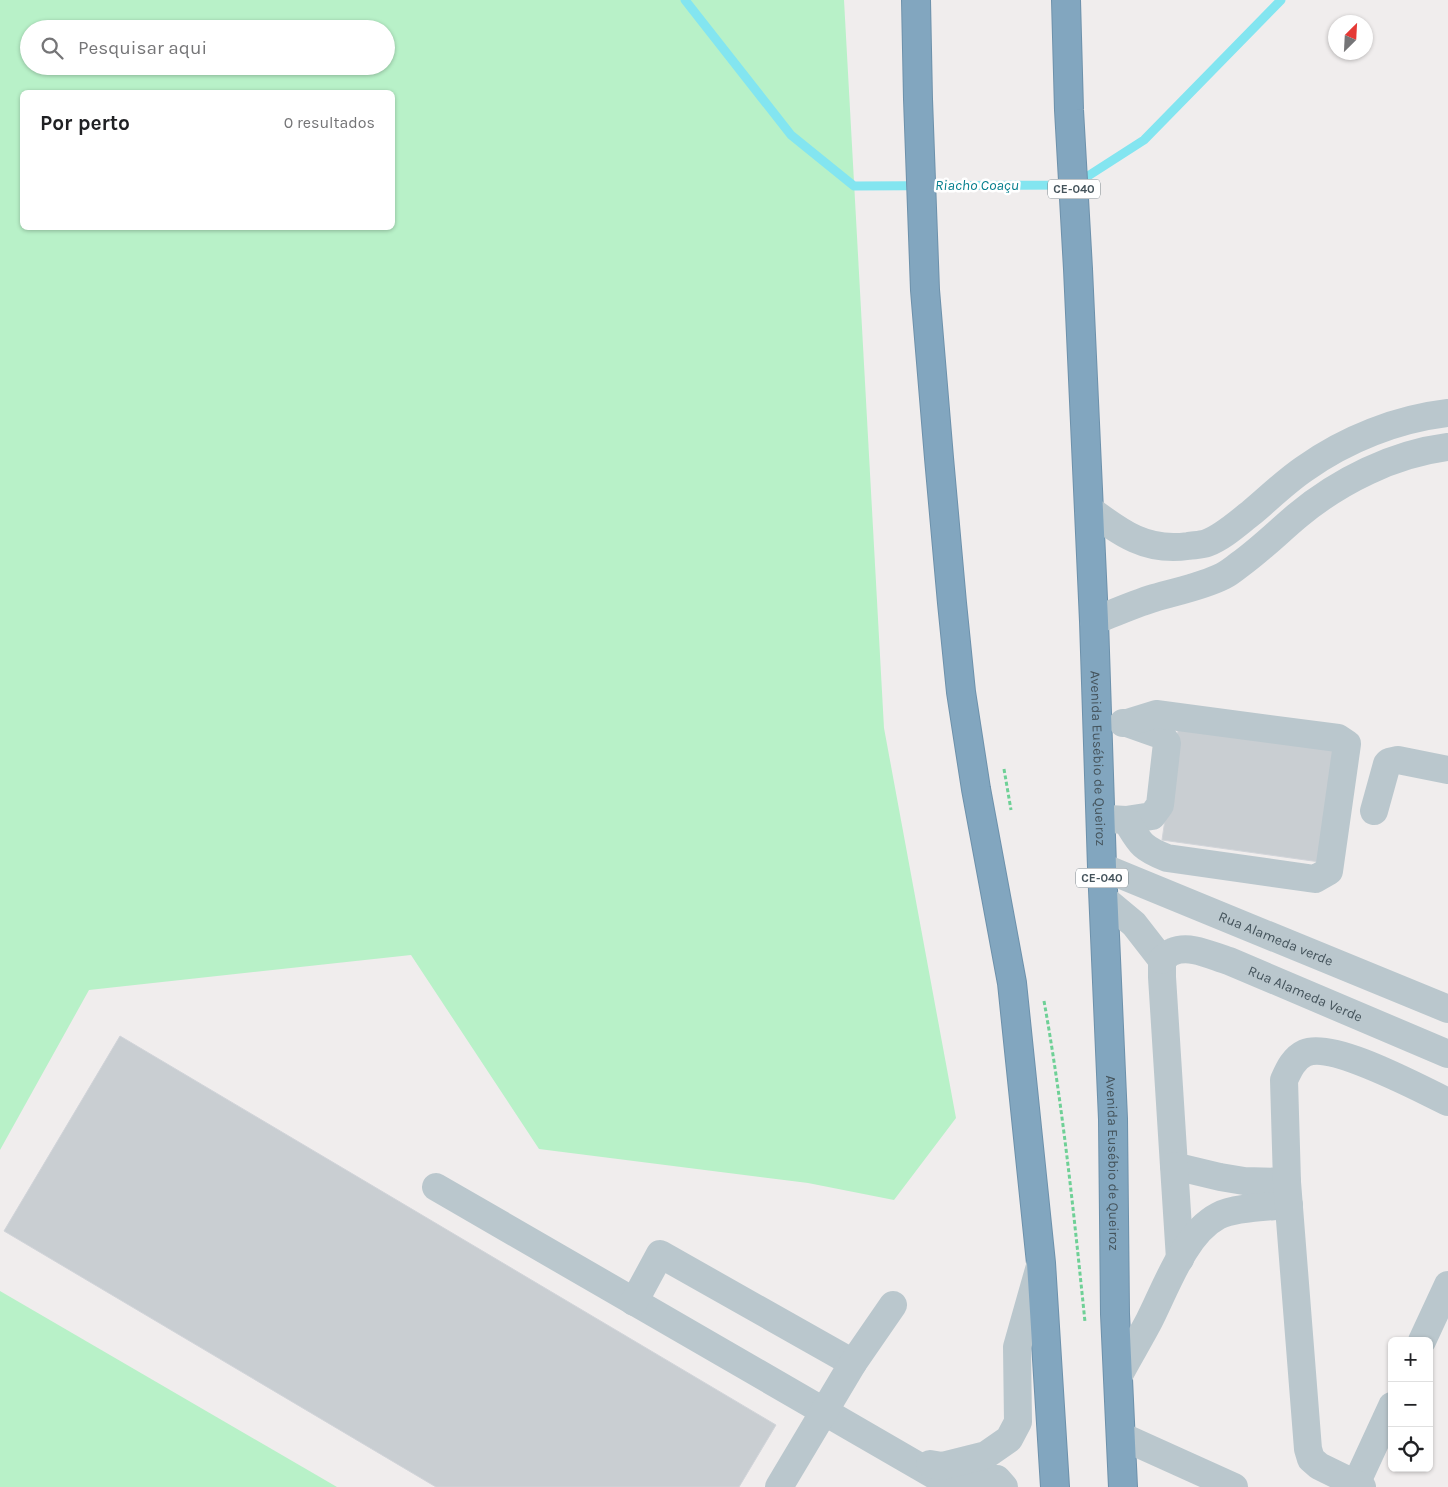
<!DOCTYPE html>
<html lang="pt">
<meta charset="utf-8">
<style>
:root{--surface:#fff;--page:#f6f6f6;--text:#202124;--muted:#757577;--line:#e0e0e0}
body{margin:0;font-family:Karla,sans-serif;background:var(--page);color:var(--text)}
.controls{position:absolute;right:15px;bottom:15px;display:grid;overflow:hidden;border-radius:8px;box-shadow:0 1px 4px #0004}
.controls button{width:45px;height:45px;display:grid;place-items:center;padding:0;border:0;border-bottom:1px solid var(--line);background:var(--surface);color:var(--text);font:25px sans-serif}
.compass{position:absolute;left:1328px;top:15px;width:45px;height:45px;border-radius:50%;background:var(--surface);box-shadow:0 1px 4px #0004;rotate:24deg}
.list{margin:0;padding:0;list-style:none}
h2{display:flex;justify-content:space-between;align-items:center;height:65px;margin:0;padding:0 20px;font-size:21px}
h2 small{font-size:16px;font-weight:400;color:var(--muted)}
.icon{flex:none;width:28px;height:28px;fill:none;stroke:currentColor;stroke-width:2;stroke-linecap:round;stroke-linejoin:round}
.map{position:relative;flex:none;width:1448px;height:1487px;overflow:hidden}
.search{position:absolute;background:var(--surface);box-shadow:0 1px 4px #0004;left:20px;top:20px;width:375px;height:55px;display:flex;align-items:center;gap:12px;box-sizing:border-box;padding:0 18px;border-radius:28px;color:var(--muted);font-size:19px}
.panel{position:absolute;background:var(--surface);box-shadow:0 1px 4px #0004;left:20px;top:90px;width:375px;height:140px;border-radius:8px}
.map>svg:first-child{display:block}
.green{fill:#b8f1c8;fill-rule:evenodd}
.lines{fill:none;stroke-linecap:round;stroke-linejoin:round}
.stream{stroke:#83e5f0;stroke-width:9}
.building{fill:#c9ced2;stroke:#d1d4d9}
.highway-casing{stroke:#6d91ab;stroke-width:30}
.path{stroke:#6ed096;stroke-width:3;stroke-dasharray:4 2.5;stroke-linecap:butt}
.minor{stroke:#bac7cd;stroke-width:28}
.highway{stroke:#82a6bf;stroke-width:28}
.labels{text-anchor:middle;stroke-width:5;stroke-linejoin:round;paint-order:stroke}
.shield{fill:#fff;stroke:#7c878c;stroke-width:1}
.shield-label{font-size:12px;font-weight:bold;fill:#44535b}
.street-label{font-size:14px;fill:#44535b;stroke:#fff}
.water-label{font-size:15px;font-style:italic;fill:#07808f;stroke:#fff}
</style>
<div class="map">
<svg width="1448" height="1487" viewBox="0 0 1448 1487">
<rect width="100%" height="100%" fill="#f0eded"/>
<!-- green -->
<g class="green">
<path d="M0 0H844L884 728 956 1118 894 1200 808 1183 539 1149 411 955 89 990 0 1150ZM29 29H386V66H29ZM22 92H392V228H22Z"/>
<polygon points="0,1291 337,1487 0,1487"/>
</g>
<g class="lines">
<!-- stream -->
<polyline class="stream" points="685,0 791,135 854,186 1074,185 1144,140 1281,0"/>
</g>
<!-- building -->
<g class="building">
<polygon points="1180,717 1344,744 1327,863 1162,840"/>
<polygon points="120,1036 776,1425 739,1487 436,1487 4,1231"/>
</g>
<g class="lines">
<!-- highway casing -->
<g class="highway-casing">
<g id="highway">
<polyline points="916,0 918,99 925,290 939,458 952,603 961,692 976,789 1012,983 1041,1263 1055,1487"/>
<path id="s3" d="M1066 0 1069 110 1078 269 1094 621 1102 867 1113 1119 1115 1314 1123 1487"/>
</g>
</g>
<!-- path -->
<g class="path">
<polyline points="1004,769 1011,810"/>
<path d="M1044 1001C1063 1107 1074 1215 1085 1322"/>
</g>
<!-- minor -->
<g class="minor">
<path d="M1089 509C1121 533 1146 552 1188 546 1194 545 1202 545 1207 543 1223 537 1238 523 1251 513 1269 498 1285 482 1304 469 1346 439 1397 419 1448 413"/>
<path d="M1094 621C1114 613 1134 604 1154 598 1177 591 1201 587 1223 576 1229 573 1234 569 1239 565 1260 550 1278 532 1297 516 1339 481 1393 454 1448 447"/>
<polyline points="1374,811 1387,764 1389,762 1398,760 1448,770"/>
<polyline points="1109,819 1126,820 1152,816 1160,805 1167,743 1161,735 1127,723 1123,723"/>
<path d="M1126 820C1140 843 1141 848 1167 858L1315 879 1329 871 1347 744 1338 738 1156 714 1127 723"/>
<path id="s1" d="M1102 867 1448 1009"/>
<polyline points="1104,899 1134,924 1162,960 1162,977 1174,1166 1220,1177 1244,1181 1287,1182"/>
<path id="s2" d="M1162 960C1165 957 1169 953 1172 952 1190 944 1212 956 1229 961L1448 1054"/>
<polyline points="1174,1166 1180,1259"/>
<polyline points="436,1187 941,1479 997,1479 1004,1487"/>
<polyline points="634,1302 660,1254 853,1363"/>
<polyline points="1422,1341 1448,1285"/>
<path d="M1118 1377C1128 1358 1139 1340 1149 1321 1166 1288 1184 1234 1218 1216 1235 1207 1269 1207 1289 1205"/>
<polyline points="1121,1436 1234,1487"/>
<polyline points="930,1464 942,1466 986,1455 1009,1439 1018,1422 1017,1347 1040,1266"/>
<polyline points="1356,1484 1392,1406"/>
<polyline points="779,1487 853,1363 893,1305"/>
<path d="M1362 1487 1319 1466 1311 1459 1308 1449 1287 1182 1284 1080C1289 1069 1294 1058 1305 1053 1333 1041 1420 1089 1448 1102"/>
</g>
<!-- highway -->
<use href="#highway" class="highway"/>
</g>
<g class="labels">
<!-- shield labels -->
<g class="shield">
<rect x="1048" y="179.5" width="52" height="19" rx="4"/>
<rect x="1076" y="868.5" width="52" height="19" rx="4"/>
</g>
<g class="shield-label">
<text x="1074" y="193">CE-040</text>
<text x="1102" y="882">CE-040</text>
</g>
<!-- street labels -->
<g class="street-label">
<text dy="5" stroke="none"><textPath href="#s3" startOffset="759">Avenida Eusébio de Queiroz</textPath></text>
<text dy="5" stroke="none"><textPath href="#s1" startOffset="188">Rua Alameda verde</textPath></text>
<text dy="5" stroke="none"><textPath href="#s2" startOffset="155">Rua Alameda Verde</textPath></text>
<text dy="5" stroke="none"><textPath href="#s3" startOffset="1164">Avenida Eusébio de Queiroz</textPath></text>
</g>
<!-- water labels -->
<g class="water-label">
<text x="977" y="190">Riacho Coaçu</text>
</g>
</g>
</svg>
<div class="controls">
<button>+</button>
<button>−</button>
<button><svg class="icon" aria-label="locate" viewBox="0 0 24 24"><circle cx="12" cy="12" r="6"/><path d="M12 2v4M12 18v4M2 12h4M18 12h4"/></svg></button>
</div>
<svg class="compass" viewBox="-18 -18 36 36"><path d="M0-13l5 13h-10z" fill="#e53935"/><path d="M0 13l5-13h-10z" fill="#757577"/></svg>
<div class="search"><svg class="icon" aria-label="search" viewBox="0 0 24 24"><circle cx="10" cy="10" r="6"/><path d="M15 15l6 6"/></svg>Pesquisar aqui</div>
<section class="panel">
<h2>Por perto<small>0 resultados</small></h2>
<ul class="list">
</ul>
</section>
</div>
